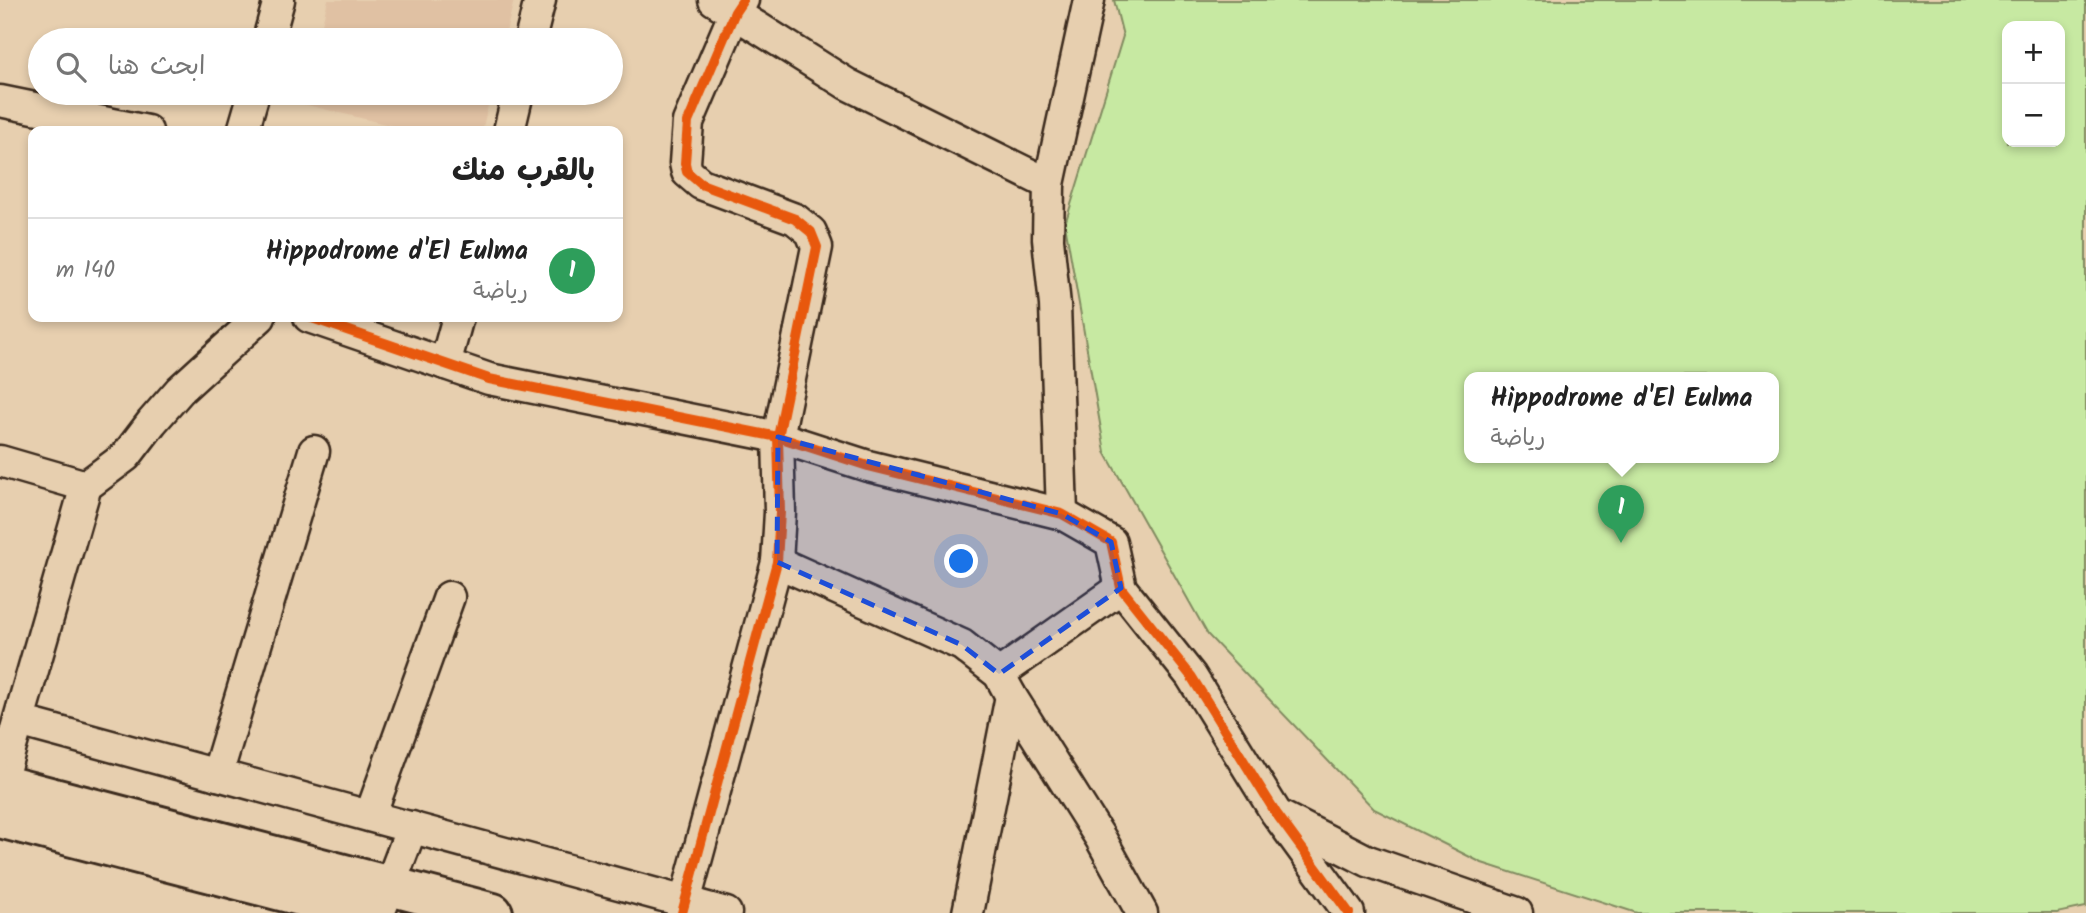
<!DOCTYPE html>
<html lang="ar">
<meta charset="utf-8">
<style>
:root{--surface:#fff;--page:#f2f2f2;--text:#222;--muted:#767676;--line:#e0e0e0;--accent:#111827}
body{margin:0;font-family:Kalam,"Playpen Sans Arabic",sans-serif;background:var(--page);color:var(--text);direction:rtl}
.controls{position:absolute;right:21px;top:21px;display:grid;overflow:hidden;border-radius:14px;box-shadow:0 4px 10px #0003}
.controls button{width:63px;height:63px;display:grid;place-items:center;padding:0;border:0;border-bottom:2px solid var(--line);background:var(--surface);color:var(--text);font:35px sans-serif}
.you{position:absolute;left:962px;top:562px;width:24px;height:24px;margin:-18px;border:5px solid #fff;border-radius:50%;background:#1a73e8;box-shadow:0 0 0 10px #1a73e833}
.badge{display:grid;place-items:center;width:46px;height:46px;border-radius:50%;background:var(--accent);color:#fff;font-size:23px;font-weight:700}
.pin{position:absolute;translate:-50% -58px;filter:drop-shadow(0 2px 4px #0008)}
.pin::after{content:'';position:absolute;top:37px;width:24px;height:21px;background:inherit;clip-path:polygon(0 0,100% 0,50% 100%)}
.popup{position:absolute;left:1464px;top:372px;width:315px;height:91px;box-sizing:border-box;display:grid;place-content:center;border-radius:14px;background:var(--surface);filter:drop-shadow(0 2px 5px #0005);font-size:23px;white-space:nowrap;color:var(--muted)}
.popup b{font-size:26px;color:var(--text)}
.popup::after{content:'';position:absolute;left:50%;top:100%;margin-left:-14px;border:14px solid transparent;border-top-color:var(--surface)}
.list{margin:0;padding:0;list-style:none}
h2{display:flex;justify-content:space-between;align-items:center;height:91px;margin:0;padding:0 28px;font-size:30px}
h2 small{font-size:23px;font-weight:400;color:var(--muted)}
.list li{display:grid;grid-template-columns:46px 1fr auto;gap:21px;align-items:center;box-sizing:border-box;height:105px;padding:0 28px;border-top:2px solid var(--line)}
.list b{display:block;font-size:26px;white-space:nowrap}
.list p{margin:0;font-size:23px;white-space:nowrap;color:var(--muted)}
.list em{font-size:23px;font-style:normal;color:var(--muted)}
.icon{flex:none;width:38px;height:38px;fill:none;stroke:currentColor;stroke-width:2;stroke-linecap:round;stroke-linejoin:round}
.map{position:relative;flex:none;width:2086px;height:913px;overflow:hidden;direction:ltr}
.search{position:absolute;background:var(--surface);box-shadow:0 4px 10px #0003;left:28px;top:28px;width:595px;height:77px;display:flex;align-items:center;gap:18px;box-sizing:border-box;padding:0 24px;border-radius:38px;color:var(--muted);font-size:26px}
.panel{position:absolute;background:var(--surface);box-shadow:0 4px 10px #0003;left:28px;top:126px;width:595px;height:196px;border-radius:14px;direction:rtl}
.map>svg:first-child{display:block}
.built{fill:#e0c1a3}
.green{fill:#c7e9a2;stroke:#818a60;stroke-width:2;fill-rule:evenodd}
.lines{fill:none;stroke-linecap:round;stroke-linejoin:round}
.minor-casing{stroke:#3b2a1e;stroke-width:35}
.tertiary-casing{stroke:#3b2a1e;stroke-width:44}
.minor{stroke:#e7cfaf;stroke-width:30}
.tertiary{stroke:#e7cfaf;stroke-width:38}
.cycleway-casing{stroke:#e7cfaf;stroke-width:15}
.cycleway{stroke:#e8590c;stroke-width:10}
.marked{fill:#1d4ed8;fill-opacity:0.2;stroke:#1d4ed8;stroke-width:5;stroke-dasharray:14 9;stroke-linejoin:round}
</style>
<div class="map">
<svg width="2086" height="913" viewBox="0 0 2086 913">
<rect width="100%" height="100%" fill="#e7cfaf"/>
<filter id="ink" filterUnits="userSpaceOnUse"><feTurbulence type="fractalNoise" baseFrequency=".0143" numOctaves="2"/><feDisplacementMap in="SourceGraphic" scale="14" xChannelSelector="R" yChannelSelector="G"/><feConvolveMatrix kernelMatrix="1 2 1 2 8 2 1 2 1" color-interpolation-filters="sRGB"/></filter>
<g filter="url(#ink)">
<!-- built -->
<g class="built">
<polygon points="328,0 514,0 504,40 318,40"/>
<polygon points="306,93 491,93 482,131 414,131 303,104"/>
</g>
<!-- green -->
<path class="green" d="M1114 0H2086V907L2057 913H1637L1482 863 1374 809 1208 635 1105 452 1065 224 1123 36ZM2007 26H2060V142H2007ZM1469 377H1773V457H1469Z"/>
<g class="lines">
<!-- minor casing -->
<g class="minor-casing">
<g id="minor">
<polyline points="714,0 847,84 1049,184"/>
<polyline points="268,40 279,0"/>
<polyline points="530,40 540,0"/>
<polyline points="0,101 147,131"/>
<polyline points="243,131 254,93"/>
<polyline points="509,131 518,93"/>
<polyline points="309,317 489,379 778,437 868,466 1062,514 1111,542 1121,588 1191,676 1276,813 1349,913"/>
<polyline points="445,364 458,317"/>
<polyline points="0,461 86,486"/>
<polyline points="1062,514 1055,305 1048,239 1049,184 1089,0"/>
<polyline points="777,562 962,645 999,674 1011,696 1101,839 1142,913"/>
<polyline points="999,674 1121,588"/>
<polyline points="19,721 726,913"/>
<polyline points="217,775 314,451"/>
<polyline points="0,785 86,486 126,456 152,422 180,390 260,317"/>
<polyline points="370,816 449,597"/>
<polyline points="1282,817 1368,861 1517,913"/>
<polyline points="382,906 412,827"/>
<polyline points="682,913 777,562 780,512 778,437 817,247 811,232 795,219 701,184 687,172 685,163 688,122 735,12 743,0"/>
<polyline points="968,913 1011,696"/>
</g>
</g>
<!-- tertiary casing -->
<g class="tertiary-casing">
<g id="tertiary">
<polyline points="0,784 493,913"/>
<polyline points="0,818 366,913"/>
</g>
</g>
<!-- minor -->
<use href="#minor" class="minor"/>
<!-- tertiary -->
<use href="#tertiary" class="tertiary"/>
<!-- cycleway casing -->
<g class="cycleway-casing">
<g id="cycleway">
<polyline points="309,317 489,379 778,437 868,466 1062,514 1111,542 1121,588 1191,676 1276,813 1349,913"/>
<polyline points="682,913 777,562 780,512 778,437 817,247 811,232 795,219 701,184 687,172 685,163 688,122 735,12 743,0"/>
</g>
</g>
<!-- cycleway -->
<use href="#cycleway" class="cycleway"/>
</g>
</g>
<!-- marked area -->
<path class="marked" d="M778 437 1062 514 1111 542 1121 588 999 674 962 645 777 562Z"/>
</svg>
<div class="controls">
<button>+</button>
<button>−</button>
</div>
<div class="you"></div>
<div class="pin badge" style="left:1621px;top:543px;background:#2e9e5b">1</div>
<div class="popup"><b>Hippodrome d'El Eulma</b>رياضة</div>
<div class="search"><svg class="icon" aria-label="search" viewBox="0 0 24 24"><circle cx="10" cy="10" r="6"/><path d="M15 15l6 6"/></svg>ابحث هنا</div>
<section class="panel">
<h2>بالقرب منك<small></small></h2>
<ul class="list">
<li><span class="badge" style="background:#2e9e5b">1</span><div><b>Hippodrome d'El Eulma</b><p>رياضة</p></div><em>140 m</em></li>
</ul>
</section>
</div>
